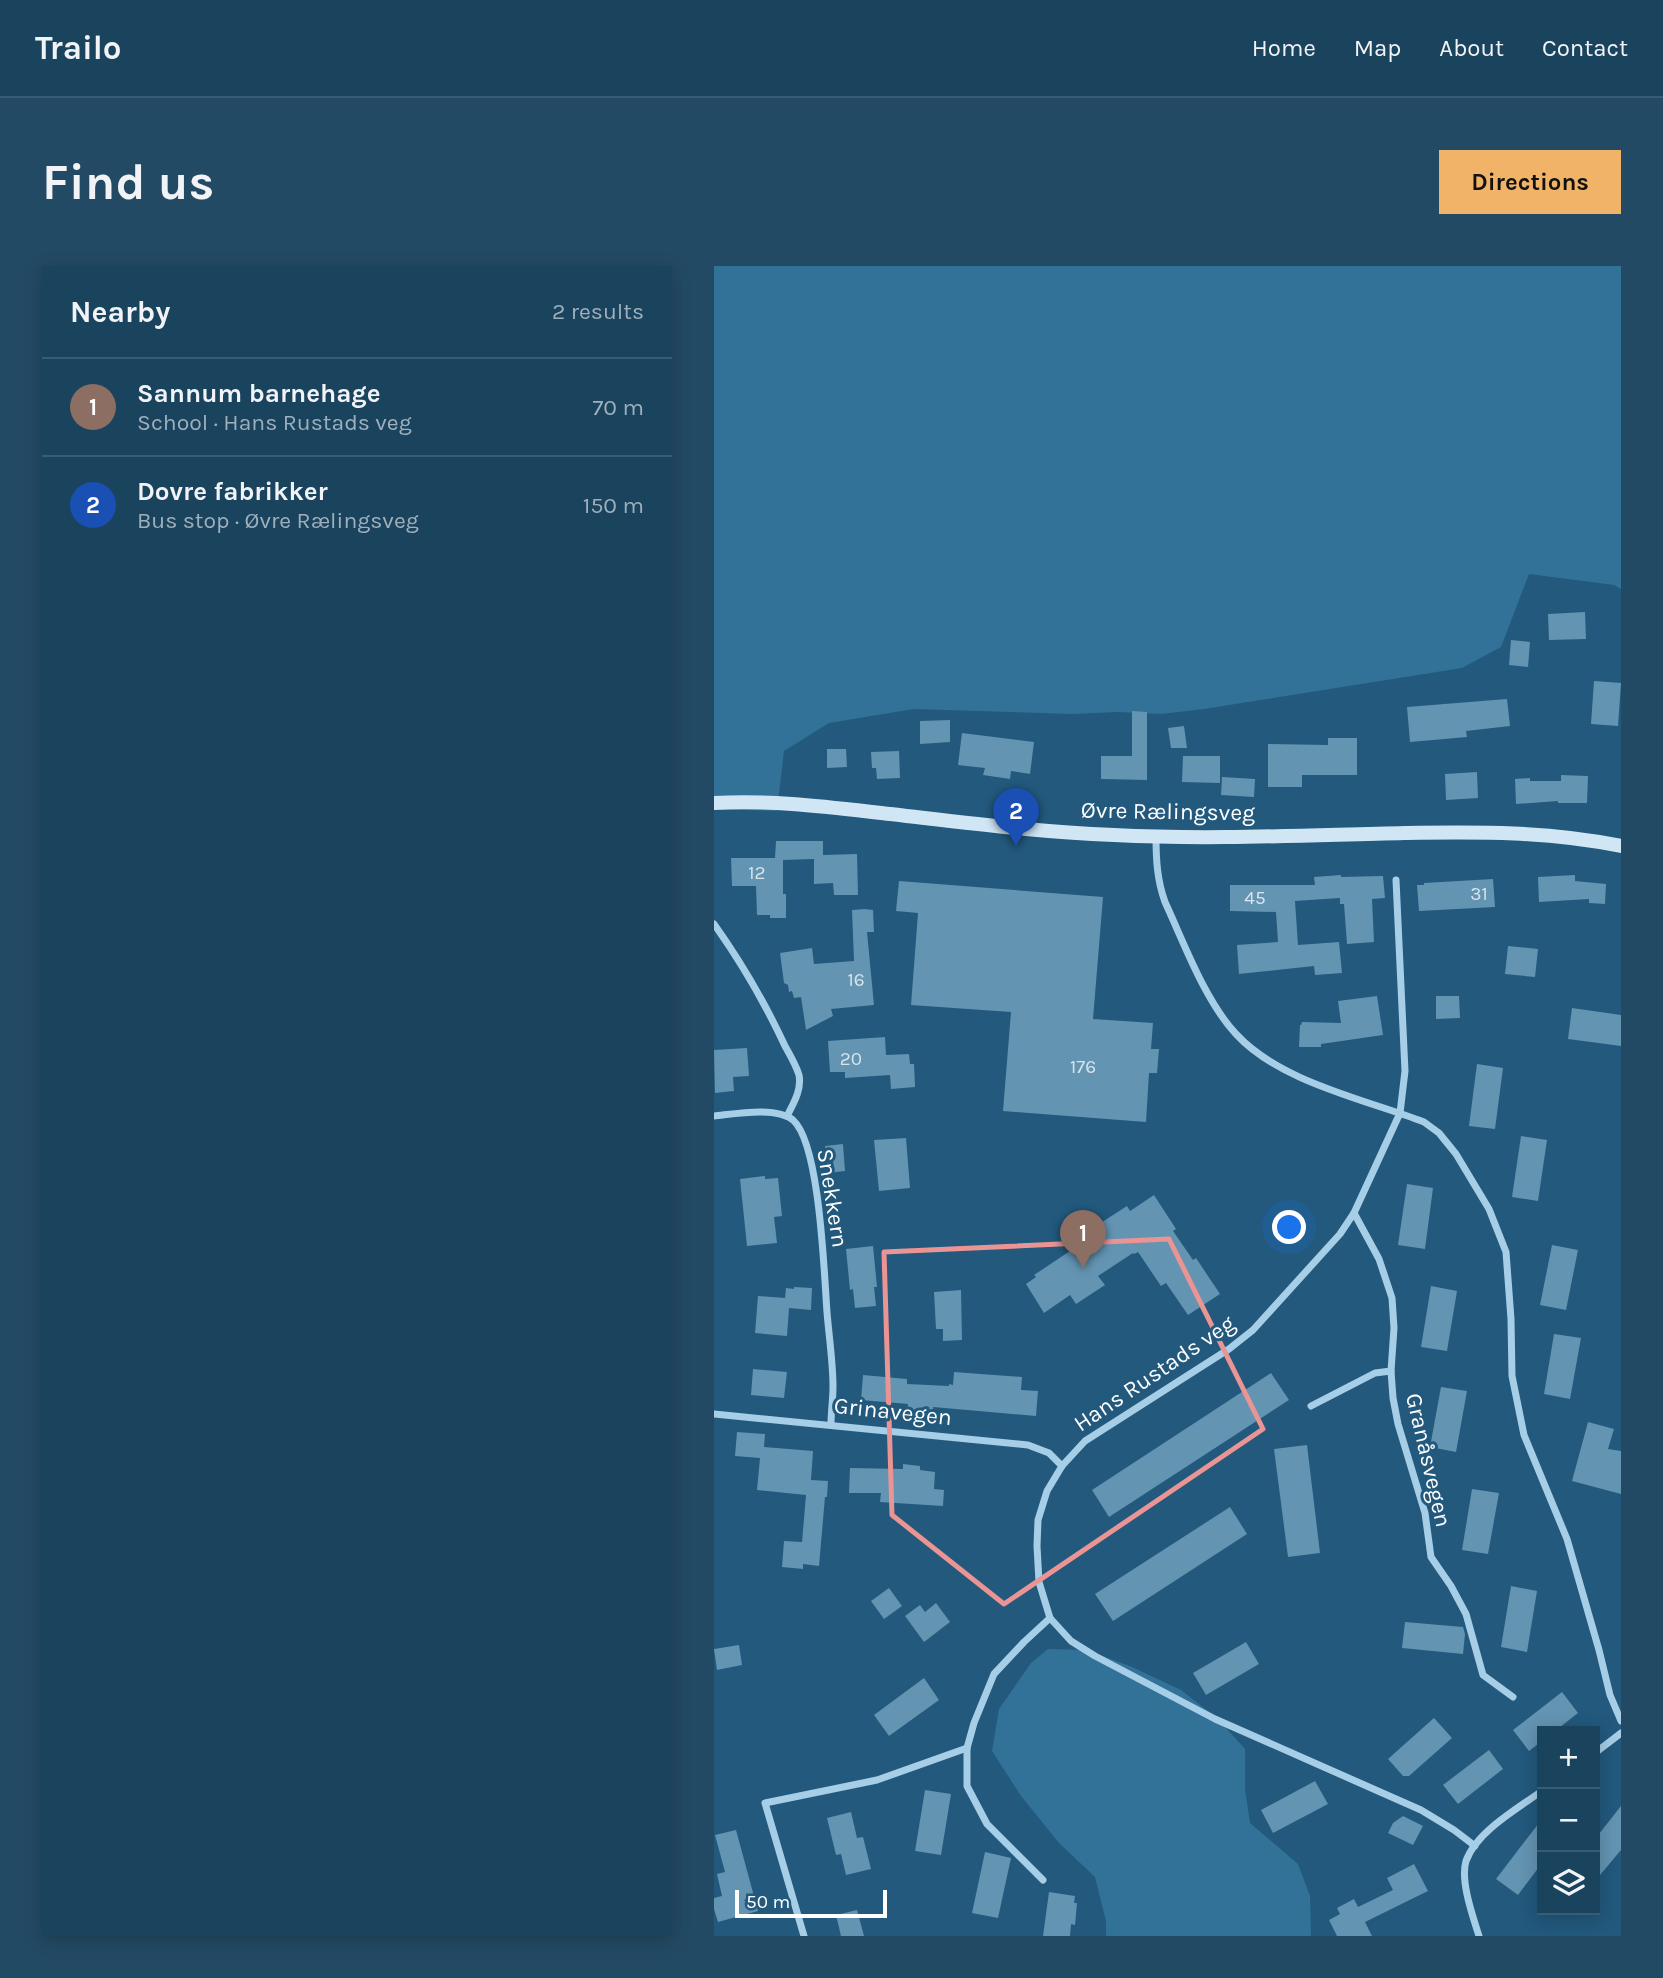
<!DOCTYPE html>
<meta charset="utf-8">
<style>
:root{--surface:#1a435e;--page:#234a64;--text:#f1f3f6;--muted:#9fb0bc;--line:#385c73;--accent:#f1b368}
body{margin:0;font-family:Karla,sans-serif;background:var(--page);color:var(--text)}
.controls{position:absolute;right:21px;bottom:21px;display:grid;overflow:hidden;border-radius:0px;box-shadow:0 4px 18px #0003}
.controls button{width:63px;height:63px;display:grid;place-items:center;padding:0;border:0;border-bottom:2px solid var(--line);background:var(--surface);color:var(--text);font:35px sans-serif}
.scale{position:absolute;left:21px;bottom:18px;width:152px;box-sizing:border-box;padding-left:7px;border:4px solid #fff;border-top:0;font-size:19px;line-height:24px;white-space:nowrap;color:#fff;-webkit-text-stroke:5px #22597d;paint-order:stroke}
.you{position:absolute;left:576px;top:962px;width:24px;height:24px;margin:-18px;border:5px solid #fff;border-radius:50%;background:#1a73e8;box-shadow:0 0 0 10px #1a73e833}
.badge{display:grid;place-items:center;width:46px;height:46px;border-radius:50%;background:var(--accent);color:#fff;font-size:23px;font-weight:700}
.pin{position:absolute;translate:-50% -58px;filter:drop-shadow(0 2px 4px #0008)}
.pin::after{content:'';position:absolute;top:37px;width:24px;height:21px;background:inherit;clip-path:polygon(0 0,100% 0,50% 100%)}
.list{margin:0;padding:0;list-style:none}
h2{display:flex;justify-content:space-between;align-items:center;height:91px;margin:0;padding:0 28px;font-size:30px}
h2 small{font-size:23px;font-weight:400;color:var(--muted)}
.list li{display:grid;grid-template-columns:46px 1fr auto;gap:21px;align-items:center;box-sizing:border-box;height:98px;padding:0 28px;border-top:2px solid var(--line)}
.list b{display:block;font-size:26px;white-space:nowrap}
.list p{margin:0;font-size:23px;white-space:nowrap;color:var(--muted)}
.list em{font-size:23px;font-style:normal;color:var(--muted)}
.icon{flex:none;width:38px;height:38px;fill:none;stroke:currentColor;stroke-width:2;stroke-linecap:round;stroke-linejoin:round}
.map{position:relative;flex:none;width:907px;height:1670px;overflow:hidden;border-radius:0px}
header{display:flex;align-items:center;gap:42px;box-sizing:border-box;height:98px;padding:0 35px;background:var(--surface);border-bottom:2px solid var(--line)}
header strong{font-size:33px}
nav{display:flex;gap:38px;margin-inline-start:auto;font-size:24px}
.intro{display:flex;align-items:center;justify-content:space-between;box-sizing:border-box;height:168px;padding:0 42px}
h1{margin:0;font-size:49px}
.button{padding:18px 32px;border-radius:0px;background:var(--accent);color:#111;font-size:24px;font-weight:700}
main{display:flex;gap:42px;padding:0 42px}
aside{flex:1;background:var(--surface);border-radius:0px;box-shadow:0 4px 18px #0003}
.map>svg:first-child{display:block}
.green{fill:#327298}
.building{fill:#6394b2}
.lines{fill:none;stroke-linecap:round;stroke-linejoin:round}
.minor{stroke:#a6cee6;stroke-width:7}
.secondary{stroke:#d0e6f5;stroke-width:14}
.marked{fill:none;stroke:#ea9494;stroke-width:5;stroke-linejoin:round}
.labels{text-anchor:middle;stroke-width:6;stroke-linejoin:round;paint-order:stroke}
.number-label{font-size:19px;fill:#d8e4ec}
.street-label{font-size:23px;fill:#fff;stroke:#22597d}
</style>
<header>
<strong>Trailo</strong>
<nav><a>Home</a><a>Map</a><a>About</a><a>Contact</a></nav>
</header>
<div class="intro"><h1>Find us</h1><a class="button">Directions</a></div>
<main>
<aside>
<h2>Nearby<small>2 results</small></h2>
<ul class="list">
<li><span class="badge" style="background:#8d6e63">1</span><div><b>Sannum barnehage</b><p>School · Hans Rustads veg</p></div><em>70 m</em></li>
<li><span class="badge" style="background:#1a4fb4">2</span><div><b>Dovre fabrikker</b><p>Bus stop · Øvre Rælingsveg</p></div><em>150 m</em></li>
</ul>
</aside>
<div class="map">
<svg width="907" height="1670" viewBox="0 0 907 1670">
<rect width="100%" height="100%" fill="#22597d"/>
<!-- green -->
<g class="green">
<polygon points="0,0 907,0 907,323 900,319 815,308 787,381 748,402 490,443 447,448 404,446 358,448 200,443 115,457 70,485 63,545 0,543"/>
<polygon points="334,1383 373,1384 418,1401 467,1424 504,1453 531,1483 531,1523 536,1557 584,1598 596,1630 597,1670 392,1670 392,1655 381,1611 345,1577 307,1530 278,1485 285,1443 317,1397"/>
</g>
<!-- building -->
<g class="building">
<polygon points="871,346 872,373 835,374 834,348"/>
<polygon points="797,374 816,376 814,401 795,399"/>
<polygon points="880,415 907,417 904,460 877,458"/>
<polygon points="793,433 796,460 752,465 753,471 696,476 693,441"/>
<polygon points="418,445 433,446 433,514 387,513 387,490 418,490"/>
<polygon points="236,454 236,476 206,478 206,455"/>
<polygon points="470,460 473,482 457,482 454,462"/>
<polygon points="248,467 320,476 316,508 297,505 296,513 269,509 271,502 244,499"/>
<polygon points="614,472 643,472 643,509 588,509 588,521 554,521 554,478 614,479"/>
<polygon points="113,483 132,483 133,501 113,502"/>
<polygon points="185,485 186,512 163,513 162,502 158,502 157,486"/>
<polygon points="469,490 506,490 506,517 468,516"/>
<polygon points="763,506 764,532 732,534 731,508"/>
<polygon points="847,509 874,510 873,537 844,537 844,535 802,538 801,513 816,512 816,515 847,515"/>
<polygon points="508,511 541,513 540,531 507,529"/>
<polygon points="62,575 109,575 109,589 143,588 144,629 120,629 119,617 100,618 100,593 69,594 69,628 72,628 72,652 56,652 56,649 43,649 42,620 18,620 17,592 61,592"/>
<polygon points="627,609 627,611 669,610 671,632 658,633 660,676 633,678 630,638 626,638 626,632 581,635 584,679 625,676 628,707 601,709 600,700 525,708 523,679 564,676 562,646 516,645 516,619 601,619 600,611"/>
<polygon points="861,609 861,615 892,618 891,638 875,637 875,633 825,636 824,611"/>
<polygon points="779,613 781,641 705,645 703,619 710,619 710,617"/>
<polygon points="185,615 389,631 379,753 439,757 437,783 445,783 443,807 435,807 432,856 289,845 297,746 197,739 204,647 182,645"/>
<polygon points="151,643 159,644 160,666 153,666 160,739 117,743 119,750 92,764 87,731 80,732 78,725 75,726 74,719 70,717 66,687 98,682 100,698 140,695 138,644"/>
<polygon points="794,680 824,683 821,711 791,708"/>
<polygon points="663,730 669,769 607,778 607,781 585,781 586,759 587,759 588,756 627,757 624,735"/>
<polygon points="722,730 745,730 746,752 722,753"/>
<polygon points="858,742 907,749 907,780 854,773"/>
<polygon points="171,771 172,789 195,788 196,798 200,798 201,821 177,823 176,809 131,812 131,806 116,806 114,775"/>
<polygon points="33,782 35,810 19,811 20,825 1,827 0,784"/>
<polygon points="763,798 789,802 781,863 755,860"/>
<polygon points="807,870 833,874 824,935 798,931"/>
<polygon points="192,872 196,922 165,925 160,874"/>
<polygon points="129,878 131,905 113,907 111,880"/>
<polygon points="51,910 51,913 64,912 68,950 60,951 63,977 33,980 26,913"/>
<polygon points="693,918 719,922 711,983 684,979"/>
<polygon points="440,929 462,963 459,965 479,994 482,992 506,1028 474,1049 452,1017 447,1020 424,986 420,988 419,987 384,1010 391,1019 362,1038 356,1029 330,1047 312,1018 322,1011 320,1009 383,967 379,962 413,940 416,945"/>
<polygon points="838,979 864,984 852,1044 826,1039"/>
<polygon points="159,980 163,1021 160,1021 162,1040 141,1042 139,1023 136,1024 132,983"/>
<polygon points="717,1020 743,1025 733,1085 707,1081"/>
<polygon points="80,1021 98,1022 97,1044 75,1042 73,1070 41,1067 44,1030 71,1032 72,1022 80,1023"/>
<polygon points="247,1024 248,1074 229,1075 229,1063 222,1063 220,1026"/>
<polygon points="840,1068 867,1072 856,1133 830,1128"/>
<polygon points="39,1103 73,1106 70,1132 37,1129"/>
<polygon points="240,1106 308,1111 307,1124 324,1125 322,1150 219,1141 220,1147 193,1145 194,1138 147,1134 149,1109 193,1113 193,1118 235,1120 235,1118 239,1119"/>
<polygon points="557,1107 575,1134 395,1251 378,1224"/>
<polygon points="727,1121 753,1125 742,1186 716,1181"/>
<polygon points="874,1156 900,1163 894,1183 907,1185 907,1228 858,1215"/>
<polygon points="23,1166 51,1168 50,1181 99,1185 97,1214 114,1215 113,1231 111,1231 105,1300 89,1298 89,1303 68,1301 70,1275 88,1276 92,1229 43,1224 46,1192 21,1190"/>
<polygon points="593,1179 606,1287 574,1291 560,1183"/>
<polygon points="189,1198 206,1200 206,1204 221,1206 220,1223 230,1224 229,1240 166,1236 167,1227 135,1227 136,1202 189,1203"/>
<polygon points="758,1223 785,1227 774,1288 748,1284"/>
<polygon points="516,1241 533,1268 399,1355 381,1328"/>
<polygon points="797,1320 823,1325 813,1386 787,1381"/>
<polygon points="175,1322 188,1340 170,1353 157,1335"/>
<polygon points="222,1337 236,1356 210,1376 191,1350 206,1339 211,1346"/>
<polygon points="691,1356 749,1361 751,1368 749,1388 688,1382"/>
<polygon points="532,1376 545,1398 492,1429 479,1407"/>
<polygon points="25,1379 28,1399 3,1404 0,1383"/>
<polygon points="210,1412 225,1434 175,1470 160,1449"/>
<polygon points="848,1426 864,1447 841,1465 828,1465 828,1475 815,1485 799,1464"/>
<polygon points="720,1452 738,1472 695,1510 689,1510 674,1493"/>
<polygon points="775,1484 789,1503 744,1538 729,1519"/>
<polygon points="601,1515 614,1538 559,1567 547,1544"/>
<polygon points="211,1524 237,1528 227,1589 201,1585"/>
<polygon points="907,1540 907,1584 881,1615 881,1573"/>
<polygon points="137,1546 143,1572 149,1571 157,1603 132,1609 127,1588 122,1589 113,1552"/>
<polygon points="689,1550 709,1560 699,1579 674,1567 679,1557"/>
<polygon points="828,1553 828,1597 804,1629 782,1613"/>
<polygon points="22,1564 44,1645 4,1656 0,1643 0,1632 8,1630 3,1608 11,1606 1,1569"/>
<polygon points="271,1586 297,1592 284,1652 258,1647"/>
<polygon points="700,1598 714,1625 651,1656 658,1670 623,1670 615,1654 626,1648 623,1642 640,1633 644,1641 679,1624 673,1612"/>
<polygon points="335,1626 361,1630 360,1637 363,1637 361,1659 357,1658 356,1670 329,1670"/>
<polygon points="143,1644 150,1670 127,1670 122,1649"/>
</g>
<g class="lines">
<!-- minor -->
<g class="minor">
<path d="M442 570C442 593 443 614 451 636 470 677 491 735 522 768 566 816 650 833 710 856L725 867 742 888 775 943 792 986 797 1053 798 1110 810 1169 853 1273 885 1384 896 1429 907 1455"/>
<polyline points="682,614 691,805 686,847 640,947 626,968 539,1064 515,1083 371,1175 348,1200 333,1225 324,1254 323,1280 325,1316 336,1352 357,1375 381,1390 501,1453 707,1544 740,1564 761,1580"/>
<path d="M0 658C27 696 51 737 71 780 76 789 82 799 85 809 88 824 79 838 73 850"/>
<path d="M0 850C20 848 62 840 79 854 106 878 110 1007 113 1046 115 1071 119 1096 119 1121 119 1133 117 1146 117 1158"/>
<polyline points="640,947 665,993 678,1032 680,1062 677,1105 679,1132 684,1158 711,1247 717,1291 737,1320 752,1348 769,1409 799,1431"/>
<polyline points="597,1140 661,1107 677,1105"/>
<polyline points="0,1148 314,1179 335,1187 348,1200"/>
<polyline points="881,1487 907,1467"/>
<polyline points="329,1614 273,1558 253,1520 253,1482 260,1457 280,1408 310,1376 336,1352"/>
<polyline points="90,1670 51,1537 163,1514 253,1482"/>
<path d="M765 1670C759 1651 746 1615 752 1595 762 1566 804 1542 828 1525"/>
</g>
<!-- secondary -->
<path class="secondary" d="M0 537C53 534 105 540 158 546 239 555 319 566 400 569 497 574 594 569 691 567 766 566 833 565 907 580"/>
</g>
<!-- marked area -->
<path class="marked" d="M455 973 549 1163 290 1338 178 1249 170 986Z"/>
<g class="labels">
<!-- number labels -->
<g class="number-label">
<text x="43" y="613">12</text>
<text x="765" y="634">31</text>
<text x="541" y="638">45</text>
<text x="142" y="720">16</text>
<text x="137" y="799">20</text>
<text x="369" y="807">176</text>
</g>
<!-- street labels -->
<g class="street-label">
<text transform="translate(454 545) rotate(1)" y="8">Øvre Rælingsveg</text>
<text transform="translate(119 932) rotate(81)" y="8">Snekkern</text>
<text transform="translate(440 1107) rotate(-34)" y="8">Hans Rustads veg</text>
<text transform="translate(179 1145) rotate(6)" y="8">Grinavegen</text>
<text transform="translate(715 1194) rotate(77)" y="8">Granåsvegen</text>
</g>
</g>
</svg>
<div class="controls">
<button>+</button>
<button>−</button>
<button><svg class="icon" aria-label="layers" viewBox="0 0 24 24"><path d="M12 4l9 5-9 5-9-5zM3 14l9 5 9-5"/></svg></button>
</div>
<div class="scale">50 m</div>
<div class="you"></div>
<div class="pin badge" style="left:369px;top:1002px;background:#8d6e63">1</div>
<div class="pin badge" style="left:302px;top:580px;background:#1a4fb4">2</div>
</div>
</main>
